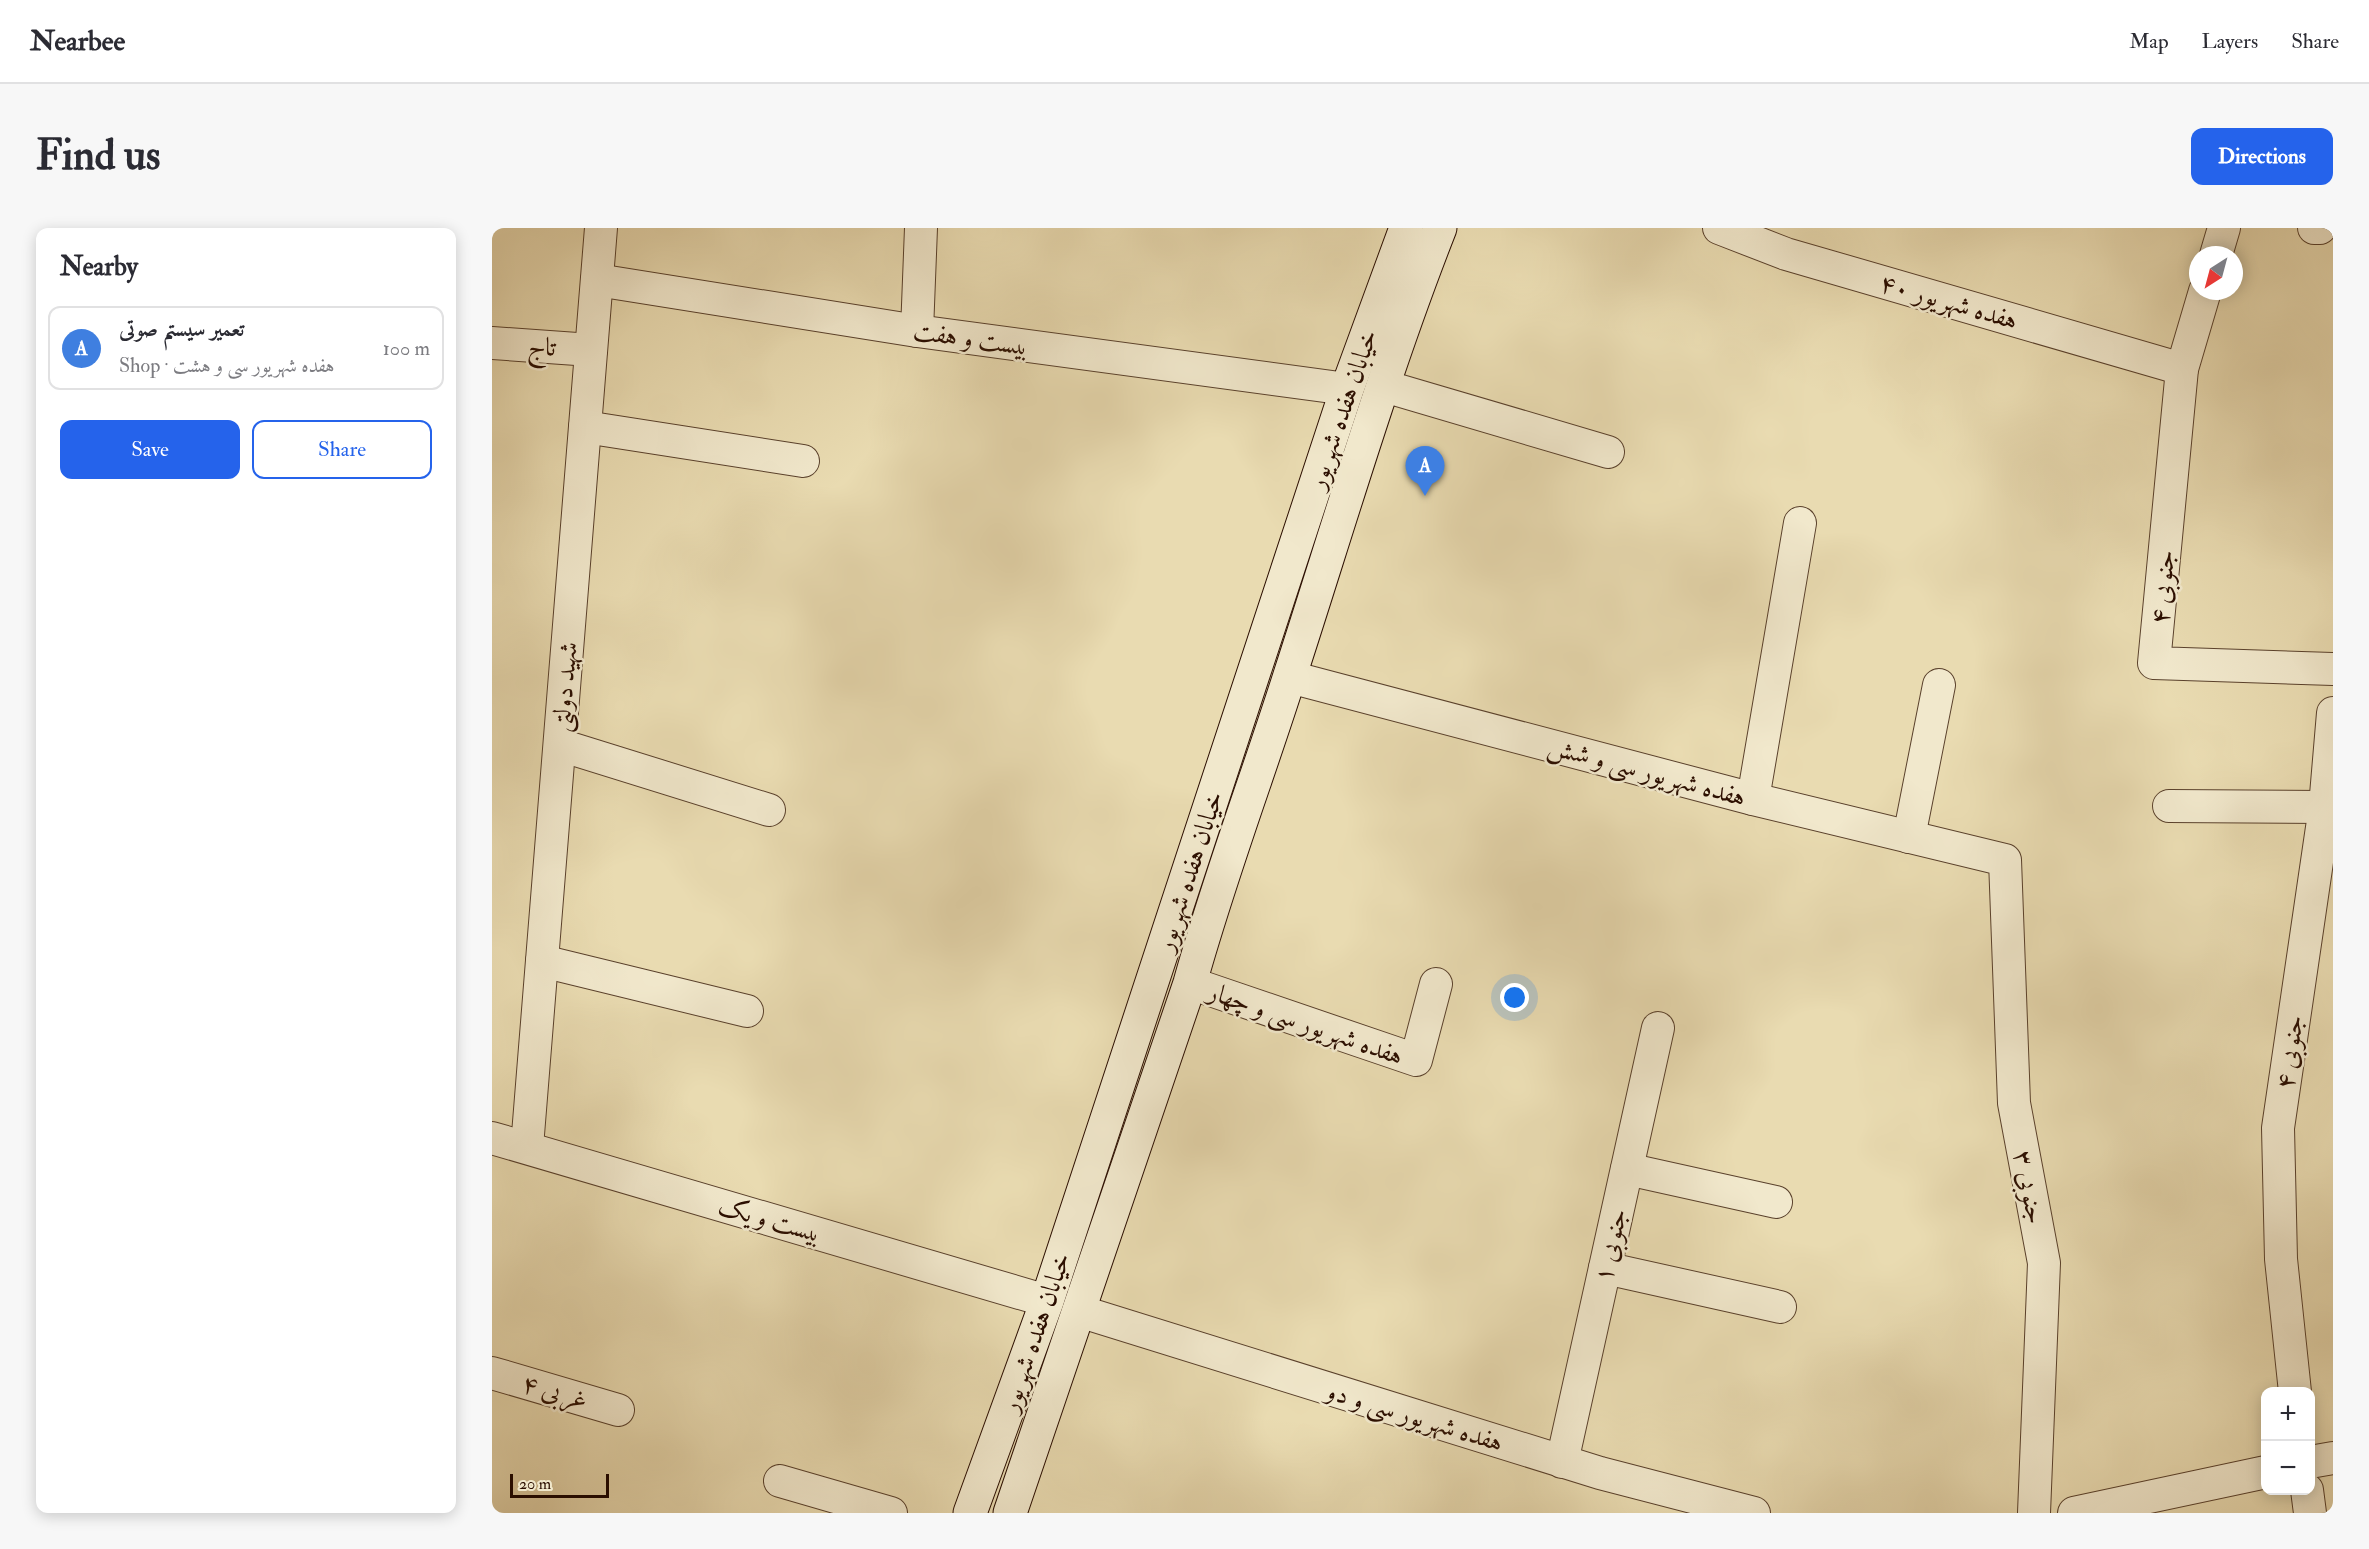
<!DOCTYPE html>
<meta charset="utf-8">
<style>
:root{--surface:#fff;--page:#f7f7f7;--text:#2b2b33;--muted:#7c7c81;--line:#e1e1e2;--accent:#2563eb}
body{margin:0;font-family:"IM FELL Double Pica",Amiri,serif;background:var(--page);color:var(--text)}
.controls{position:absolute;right:18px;bottom:18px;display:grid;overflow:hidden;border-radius:12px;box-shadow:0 3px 15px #0003}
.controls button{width:54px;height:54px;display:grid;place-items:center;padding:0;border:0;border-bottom:2px solid var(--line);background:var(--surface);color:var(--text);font:30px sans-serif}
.compass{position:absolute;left:1697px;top:18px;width:54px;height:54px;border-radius:50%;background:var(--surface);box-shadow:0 3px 15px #0003;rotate:216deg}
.scale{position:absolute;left:18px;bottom:15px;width:99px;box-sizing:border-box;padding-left:6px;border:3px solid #2b0e00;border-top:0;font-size:16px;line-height:21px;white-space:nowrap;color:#2b0e00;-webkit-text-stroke:4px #f1e8cc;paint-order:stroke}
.you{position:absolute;left:1023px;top:770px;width:21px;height:21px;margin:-15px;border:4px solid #fff;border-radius:50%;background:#1a73e8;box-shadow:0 0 0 9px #1a73e833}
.badge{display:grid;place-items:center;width:39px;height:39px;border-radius:50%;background:var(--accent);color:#fff;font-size:20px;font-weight:700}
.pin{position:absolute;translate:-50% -50px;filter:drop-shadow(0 2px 3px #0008)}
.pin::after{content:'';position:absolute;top:32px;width:21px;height:18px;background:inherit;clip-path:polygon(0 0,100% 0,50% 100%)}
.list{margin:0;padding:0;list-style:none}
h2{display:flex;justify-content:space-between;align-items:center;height:78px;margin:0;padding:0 24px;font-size:26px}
h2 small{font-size:20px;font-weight:400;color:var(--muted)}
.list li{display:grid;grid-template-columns:39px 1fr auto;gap:18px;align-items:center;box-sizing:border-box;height:84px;margin:0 12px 12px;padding:0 12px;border:2px solid var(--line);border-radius:12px}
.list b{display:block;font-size:22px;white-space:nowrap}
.list p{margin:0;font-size:20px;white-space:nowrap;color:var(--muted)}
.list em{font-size:20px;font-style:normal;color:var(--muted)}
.actions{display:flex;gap:12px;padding:18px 24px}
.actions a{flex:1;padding:14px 0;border:2px solid var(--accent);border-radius:12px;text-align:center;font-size:21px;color:var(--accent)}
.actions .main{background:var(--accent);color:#fff}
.map{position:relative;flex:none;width:1841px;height:1285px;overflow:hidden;border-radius:12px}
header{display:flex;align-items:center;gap:36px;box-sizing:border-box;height:84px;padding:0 30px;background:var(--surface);border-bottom:2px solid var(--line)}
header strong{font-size:28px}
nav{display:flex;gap:33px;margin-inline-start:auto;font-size:21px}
.intro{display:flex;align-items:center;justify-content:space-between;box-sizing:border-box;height:144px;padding:0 36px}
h1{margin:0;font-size:42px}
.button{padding:15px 27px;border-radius:12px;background:var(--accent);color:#fff;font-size:21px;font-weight:700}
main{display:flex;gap:36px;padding:0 36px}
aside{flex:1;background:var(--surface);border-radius:12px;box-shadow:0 3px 15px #0003}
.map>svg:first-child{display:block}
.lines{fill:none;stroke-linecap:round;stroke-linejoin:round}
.minor-casing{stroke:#5a412c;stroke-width:34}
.secondary-casing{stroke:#2b0e00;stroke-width:35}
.minor{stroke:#f1e8cc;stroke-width:32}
.secondary{stroke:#f1e8cc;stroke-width:33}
.labels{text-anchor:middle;stroke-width:5;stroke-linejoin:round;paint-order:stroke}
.street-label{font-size:26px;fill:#2b0e00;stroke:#f1e8cc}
</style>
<header>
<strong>Nearbee</strong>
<nav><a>Map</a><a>Layers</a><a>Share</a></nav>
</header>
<div class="intro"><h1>Find us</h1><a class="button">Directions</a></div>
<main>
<aside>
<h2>Nearby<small></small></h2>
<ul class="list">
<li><span class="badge" style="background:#3f7fe0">A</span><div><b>تعمیر سیستم صوتی</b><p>Shop · هفده شهریور سی و هشت</p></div><em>100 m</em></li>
</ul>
<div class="actions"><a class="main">Save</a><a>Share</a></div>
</aside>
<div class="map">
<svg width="1841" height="1285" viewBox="0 0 1841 1285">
<rect width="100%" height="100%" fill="#e9dbb1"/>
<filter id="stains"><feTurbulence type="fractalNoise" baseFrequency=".00333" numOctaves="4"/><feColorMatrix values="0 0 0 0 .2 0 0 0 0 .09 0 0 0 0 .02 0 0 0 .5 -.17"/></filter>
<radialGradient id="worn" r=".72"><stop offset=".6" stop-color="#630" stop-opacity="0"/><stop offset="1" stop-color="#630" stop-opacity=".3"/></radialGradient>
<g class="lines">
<!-- minor casing -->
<g class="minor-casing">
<g id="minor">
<polyline points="1227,0 1294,26 1690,141"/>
<polyline points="1822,0 1828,0"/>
<polyline points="1724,27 1732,0"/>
<polyline points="105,52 425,103 855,161"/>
<polyline points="1713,63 1690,141 1662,435 1841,441"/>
<polyline points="425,103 429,0"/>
<polyline points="0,115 99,122"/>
<polyline points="892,158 1116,224"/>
<polyline points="93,199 311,233"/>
<polyline points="798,449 1261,571 1513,632 1522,875 1552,1035 1542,1285"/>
<polyline points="68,517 277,582"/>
<polyline points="1261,571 1308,295"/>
<polyline points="1677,578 1833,579"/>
<polyline points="1417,609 1447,457"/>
<polyline points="50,733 255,783"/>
<polyline points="698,755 924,832 944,756"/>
<polyline points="0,910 555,1073"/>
<polyline points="35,919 109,0"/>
<polyline points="1135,941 1284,974"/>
<polyline points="1113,1040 1288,1079"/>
<polyline points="587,1083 1108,1245 1262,1285"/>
<polyline points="0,1145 126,1182"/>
<polyline points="1803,1164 1789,1031 1786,900 1833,579 1841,485"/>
<polyline points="1070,1234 1166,800"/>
<polyline points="1818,1234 1841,1230"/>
<polyline points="288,1253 399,1285"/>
<polyline points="1815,1262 1818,1285"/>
<polyline points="1582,1285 1774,1244"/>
</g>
</g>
<!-- secondary casing -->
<g class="secondary-casing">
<g id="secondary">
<polyline points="478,1285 555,1073 855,161 914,0"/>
<path d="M518 1285 698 755C727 650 766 548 799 444 847 296 891 145 948 0"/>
</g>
</g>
<!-- minor -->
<use href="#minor" class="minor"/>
<!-- secondary -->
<use href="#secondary" class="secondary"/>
</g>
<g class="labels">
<!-- street labels -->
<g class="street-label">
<text transform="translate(1457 73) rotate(16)" y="9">هفده شهریور ۴۰</text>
<text transform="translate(479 110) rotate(8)" y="9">بیست و هفت</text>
<text transform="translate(50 118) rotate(4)" y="9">تاج</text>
<text transform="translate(850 181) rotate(-71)" y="9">خیابان هفده شهریور</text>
<text transform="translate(1670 359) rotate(-85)" y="9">جنوبی ۴</text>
<text transform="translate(72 459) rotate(-85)" y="9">شهید دولتی</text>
<text transform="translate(1155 543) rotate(15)" y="9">هفده شهریور سی و شش</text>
<text transform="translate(697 643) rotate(-72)" y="9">خیابان هفده شهریور</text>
<text transform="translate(814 795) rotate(19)" y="9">هفده شهریور سی و چهار</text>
<text transform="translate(1797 824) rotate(-82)" y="9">جنوبی ۴</text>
<text transform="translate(1538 959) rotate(79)" y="9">جنوبی ۳</text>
<text transform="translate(278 991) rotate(16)" y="9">بیست و یک</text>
<text transform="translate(1118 1017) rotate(-77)" y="9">جنوبی ۱</text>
<text transform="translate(543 1104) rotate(-71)" y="9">خیابان هفده شهریور</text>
<text transform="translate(63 1163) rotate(16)" y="9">غربی ۴</text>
<text transform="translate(923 1188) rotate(17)" y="9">هفده شهریور سی و دو</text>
</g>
</g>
<rect width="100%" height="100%" filter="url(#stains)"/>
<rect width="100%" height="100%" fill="url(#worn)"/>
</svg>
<div class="controls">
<button>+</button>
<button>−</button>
</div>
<svg class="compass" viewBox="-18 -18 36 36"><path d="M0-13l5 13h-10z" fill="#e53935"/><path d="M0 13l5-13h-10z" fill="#7c7c81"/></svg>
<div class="scale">20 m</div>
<div class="you"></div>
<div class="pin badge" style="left:933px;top:268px;background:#3f7fe0">A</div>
</div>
</main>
